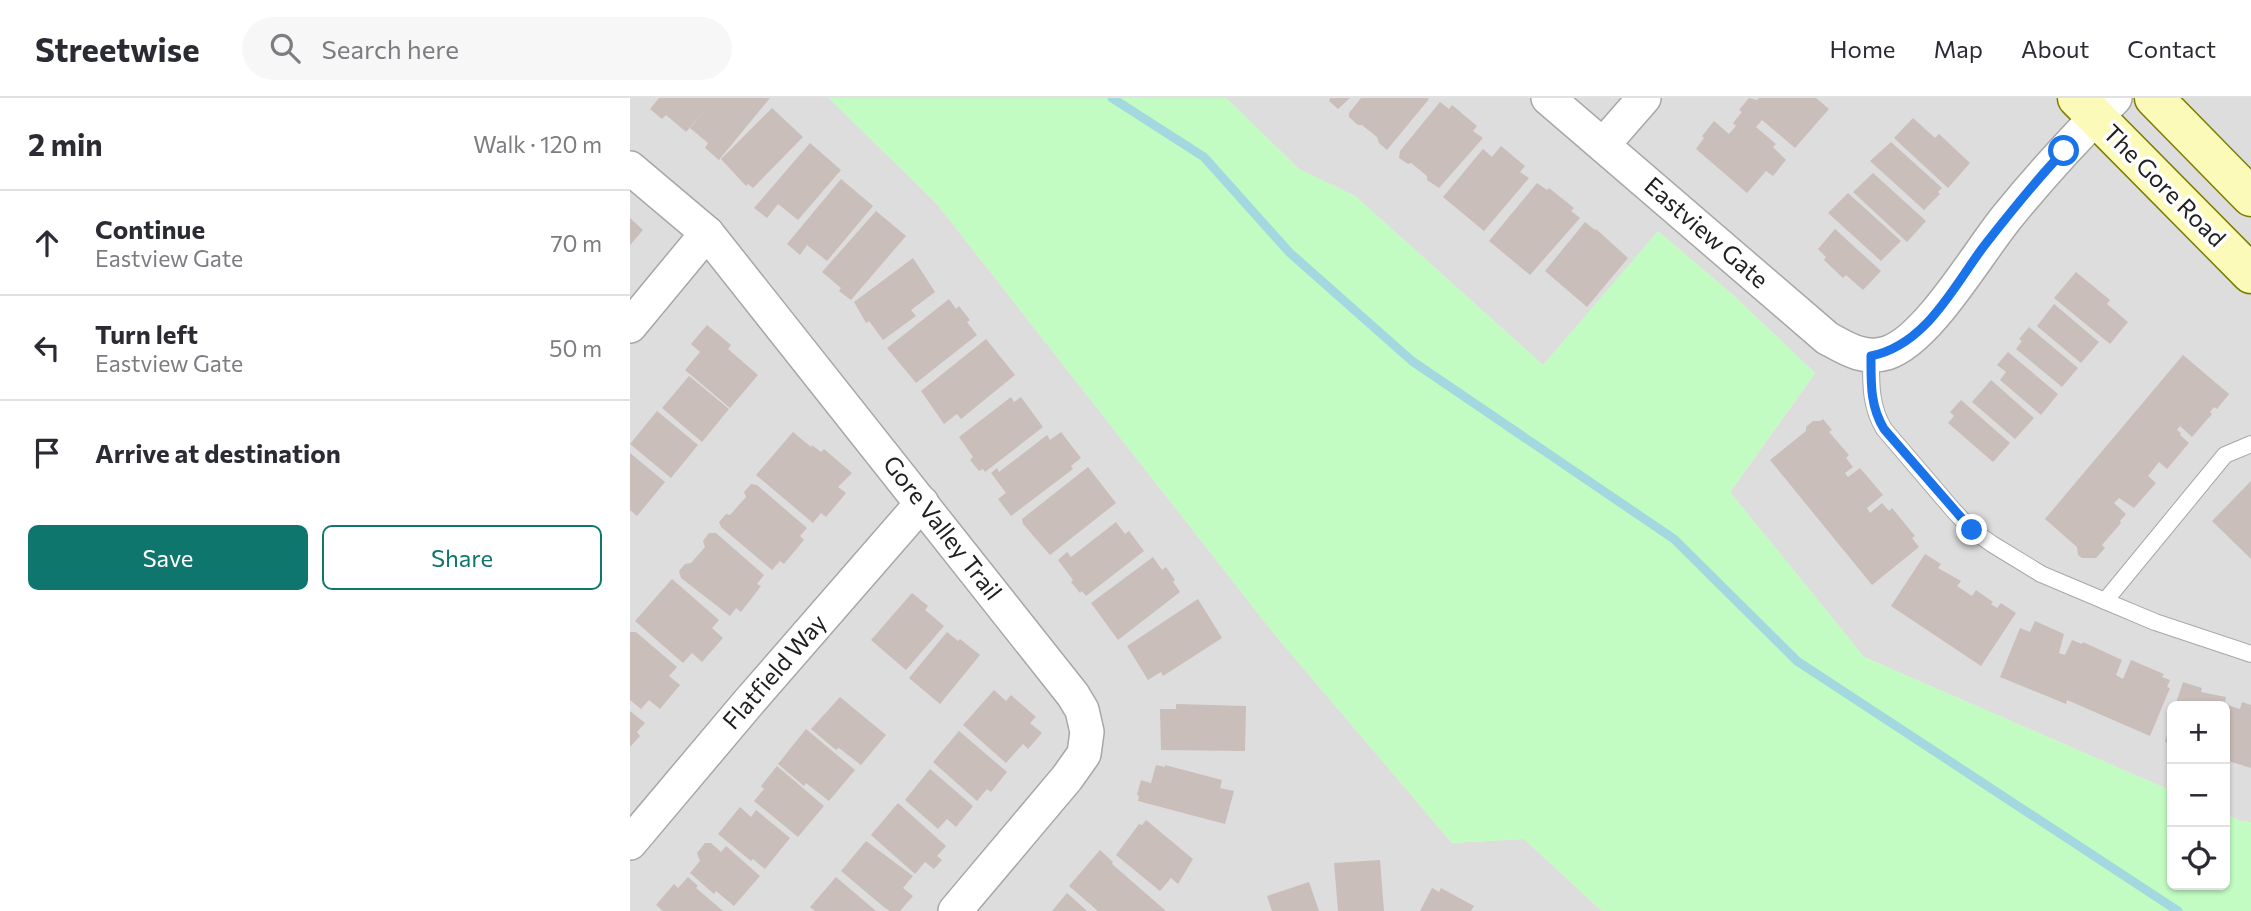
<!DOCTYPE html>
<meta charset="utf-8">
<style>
:root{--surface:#fff;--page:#f7f7f7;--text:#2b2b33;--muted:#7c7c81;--line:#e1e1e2;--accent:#0f766e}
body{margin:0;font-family:Commissioner,sans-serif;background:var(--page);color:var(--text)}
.controls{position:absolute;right:21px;bottom:21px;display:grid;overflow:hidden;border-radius:10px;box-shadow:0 2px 5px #0004}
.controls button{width:63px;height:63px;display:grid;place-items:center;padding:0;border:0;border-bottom:2px solid var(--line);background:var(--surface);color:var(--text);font:35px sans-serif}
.stop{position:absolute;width:21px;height:21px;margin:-16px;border:5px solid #1a73e8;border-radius:50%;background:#fff}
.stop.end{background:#1a73e8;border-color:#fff;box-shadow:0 2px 7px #0008}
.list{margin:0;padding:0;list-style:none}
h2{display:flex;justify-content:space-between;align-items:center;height:91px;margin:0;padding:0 28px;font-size:30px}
h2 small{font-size:23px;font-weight:400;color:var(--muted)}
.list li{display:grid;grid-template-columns:46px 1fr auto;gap:21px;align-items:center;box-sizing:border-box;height:105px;padding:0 28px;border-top:2px solid var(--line)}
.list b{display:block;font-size:26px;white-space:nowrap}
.list p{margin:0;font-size:23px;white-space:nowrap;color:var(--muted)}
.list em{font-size:23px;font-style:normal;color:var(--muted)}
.actions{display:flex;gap:14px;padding:21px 28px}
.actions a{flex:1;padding:16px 0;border:2px solid var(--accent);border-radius:10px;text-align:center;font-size:24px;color:var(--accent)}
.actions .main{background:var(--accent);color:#fff}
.icon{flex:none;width:38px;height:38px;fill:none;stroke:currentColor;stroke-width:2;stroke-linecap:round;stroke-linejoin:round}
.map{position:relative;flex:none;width:1621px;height:813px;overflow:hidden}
header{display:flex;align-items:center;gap:42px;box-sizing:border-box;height:98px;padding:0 35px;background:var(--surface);border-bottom:2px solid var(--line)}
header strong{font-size:33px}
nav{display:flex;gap:38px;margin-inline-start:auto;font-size:24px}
.search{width:490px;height:63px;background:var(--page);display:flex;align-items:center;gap:18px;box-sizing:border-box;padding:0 24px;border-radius:38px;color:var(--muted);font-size:26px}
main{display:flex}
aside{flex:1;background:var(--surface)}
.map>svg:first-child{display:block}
.residential{fill:#dedddd}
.park{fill:#c2fcc2}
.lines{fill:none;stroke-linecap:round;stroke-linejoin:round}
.stream{stroke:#a4d8e0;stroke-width:9}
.building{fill:#c9beb9}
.lane-casing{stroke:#a7a7a7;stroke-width:18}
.street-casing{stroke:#a7a7a7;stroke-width:36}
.secondary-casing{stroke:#7b7d00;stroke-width:41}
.lane{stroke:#fff;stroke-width:16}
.street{stroke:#fff;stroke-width:33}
.secondary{stroke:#fcfab8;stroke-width:38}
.route{stroke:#1a73e8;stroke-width:9}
.labels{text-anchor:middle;stroke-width:7;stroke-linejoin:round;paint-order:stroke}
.street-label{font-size:24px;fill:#202020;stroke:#fff}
</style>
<header>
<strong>Streetwise</strong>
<div class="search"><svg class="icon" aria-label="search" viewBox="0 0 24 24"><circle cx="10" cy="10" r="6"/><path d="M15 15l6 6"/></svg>Search here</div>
<nav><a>Home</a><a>Map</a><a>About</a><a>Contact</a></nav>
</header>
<main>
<aside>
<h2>2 min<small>Walk · 120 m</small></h2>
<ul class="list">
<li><svg class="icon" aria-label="ahead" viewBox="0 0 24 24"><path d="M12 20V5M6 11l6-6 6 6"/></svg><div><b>Continue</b><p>Eastview Gate</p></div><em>70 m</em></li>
<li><svg class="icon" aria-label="left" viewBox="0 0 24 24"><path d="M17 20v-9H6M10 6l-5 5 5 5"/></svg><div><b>Turn left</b><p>Eastview Gate</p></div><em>50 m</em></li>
<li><svg class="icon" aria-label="arrive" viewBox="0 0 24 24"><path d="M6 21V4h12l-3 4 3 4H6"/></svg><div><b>Arrive at destination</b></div></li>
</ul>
<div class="actions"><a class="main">Save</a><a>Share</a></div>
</aside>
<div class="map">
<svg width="1621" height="813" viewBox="0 0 1621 813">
<rect width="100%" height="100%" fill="#f1ece6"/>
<!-- residential -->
<g class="residential">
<polygon points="0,0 199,0 307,106 645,537 822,745 894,741 972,813 0,813"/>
<polygon points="596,0 1621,0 1621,724 1611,723 1595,716 1595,608 1542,608 1542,693 1234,559 1100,394 1185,275 1103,197 1029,134 913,267 725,98 669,71"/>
</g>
<!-- park -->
<polygon class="park" points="199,0 596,0 669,71 725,98 913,267 1028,133 1103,197 1185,275 1100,394 1234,559 1542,693 1542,787 1595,787 1595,716 1611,723 1621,724 1621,813 972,813 894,741 822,745 645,537 307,106"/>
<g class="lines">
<!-- stream -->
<polyline class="stream" points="482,0 574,59 660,155 782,263 1044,441 1167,563 1548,813"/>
</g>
<!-- building -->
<g class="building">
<polygon points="29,0 140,0 89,62 75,50 78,45 60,30 81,5 56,34 36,17 32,21 20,11"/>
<polygon points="700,0 720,0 708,11 699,3"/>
<polygon points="731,0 797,0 799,1 757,52 749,45 747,39 732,27 728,27 719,19 719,15"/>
<polygon points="1119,0 1127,2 1129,0 1186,0 1199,11 1165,50 1132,22 1126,29 1146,46 1143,49 1156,62 1143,78 1136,73 1117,95 1066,51 1074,40 1072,38 1084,23 1099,36 1106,28 1103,25 1112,14 1109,12"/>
<polygon points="810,4 819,11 822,7 847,28 843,33 853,40 809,90 797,82 797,78 781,65 778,66 769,60 770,53"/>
<polygon points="142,10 173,39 123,90 118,86 116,88 91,61"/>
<polygon points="1283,20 1305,40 1309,36 1340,65 1318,90 1264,40"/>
<polygon points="1261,44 1312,90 1308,94 1310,96 1294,112 1240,63"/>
<polygon points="180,45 211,72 168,122 148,106 137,120 124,110"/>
<polygon points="871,48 895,68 890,74 899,80 854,133 813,99 853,51 862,59"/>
<polygon points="1243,75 1296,123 1277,144 1223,94"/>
<polygon points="211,81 243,108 197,163 177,147 170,157 157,146"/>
<polygon points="907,85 917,92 919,90 944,110 941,113 950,120 900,177 859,143"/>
<polygon points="1218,95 1271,143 1251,163 1198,115"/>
<polygon points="246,113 276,138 221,202 209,193 211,190 192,174"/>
<polygon points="0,120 13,132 0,147"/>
<polygon points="955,124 965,132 966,131 998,160 957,209 915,173"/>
<polygon points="1205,131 1251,173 1233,192 1216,177 1213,180 1194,162 1196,159 1188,151"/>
<polygon points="283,160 305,194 281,212 286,218 253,242 239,223 236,225 224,204"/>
<polygon points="1446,174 1480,202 1477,206 1498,224 1480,246 1424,200"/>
<polygon points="319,201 326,211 329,208 340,222 337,224 347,237 286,285 257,250"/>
<polygon points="1424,206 1469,244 1451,265 1407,228"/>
<polygon points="77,227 101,247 98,251 128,277 100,310 55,272 70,254 61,246"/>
<polygon points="1399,229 1448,270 1432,289 1386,251 1392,243 1389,241"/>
<polygon points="356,241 385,277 331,321 327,316 314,326 291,293"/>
<polygon points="1378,254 1428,296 1411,317 1370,282 1376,274 1367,267"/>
<polygon points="1553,257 1599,296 1587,311 1584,309 1580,314 1582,316 1562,339 1550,328 1547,332 1551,335 1550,337 1559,345 1537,371 1529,364 1518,378 1526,385 1504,410 1489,400 1484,405 1496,416 1490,423 1491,425 1472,447 1475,450 1466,460 1452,460 1448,457 1447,449 1415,421"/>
<polygon points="59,278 99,311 72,344 32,310"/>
<polygon points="1361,282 1404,320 1385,341 1342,304"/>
<polygon points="381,299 384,304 391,299 413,329 355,374 353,371 349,373 340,362 343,359 329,339"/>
<polygon points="1331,302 1380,345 1363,364 1318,325 1324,318 1320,314"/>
<polygon points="27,313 68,347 41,380 0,346"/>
<polygon points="1193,321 1202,332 1199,334 1219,357 1216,360 1223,369 1215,375 1218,379 1230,370 1253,397 1237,410 1240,415 1252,405 1259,413 1262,410 1285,438 1282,440 1289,449 1242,487 1140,362 1176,333 1176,329 1183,323 1190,323"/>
<polygon points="163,334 181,349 182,347 191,354 194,351 222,375 208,389 216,395 196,419 191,415 183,425 126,377"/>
<polygon points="431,334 451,360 441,368 443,371 381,418 368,401 376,395 361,375 367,370 369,374 417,337 420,342"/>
<polygon points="0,355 35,384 7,418 0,412"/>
<polygon points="458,369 486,405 420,457 393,426 392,421"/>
<polygon points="1621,383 1621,461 1582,423"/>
<polygon points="121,386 127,387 177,430 170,438 174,442 154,466 150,463 142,472 91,429 89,424 96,416 100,417 116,399 114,394"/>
<polygon points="486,424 495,436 499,433 514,453 456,498 452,493 450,495 441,484 443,482 428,462 437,454 441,459"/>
<polygon points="79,435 86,435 134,477 127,486 131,488 111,514 106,510 100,518 51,480 49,473 55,466 61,465 75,449 73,443"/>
<polygon points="1295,456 1311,466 1308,470 1331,483 1327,488 1342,498 1346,492 1363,504 1361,506 1367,510 1371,505 1386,515 1351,568 1261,508"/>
<polygon points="523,459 532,472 536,469 545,482 543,484 550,494 488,542 461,505"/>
<polygon points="42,481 89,522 82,530 93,540 72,564 62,555 53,565 5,523"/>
<polygon points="282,495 298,508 295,512 314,528 276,572 241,542"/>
<polygon points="568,501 592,540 533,578 531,574 518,582 497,548"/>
<polygon points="1405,523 1434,536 1429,555 1435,557 1442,542 1452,546 1453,544 1492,562 1486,577 1493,581 1501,562 1534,576 1532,579 1540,582 1537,589 1540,590 1520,638 1437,602 1436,606 1370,579 1390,530 1400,534"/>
<polygon points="0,534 6,534 47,569 39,578 50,587 30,611 19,602 11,611 0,602"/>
<polygon points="317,534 328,543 330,541 350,557 310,606 279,580"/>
<polygon points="1553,584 1572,590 1571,594 1596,599 1594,606 1610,611 1612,604 1621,607 1621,670 1595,662 1595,608 1545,608"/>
<polygon points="364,592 376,603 381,597 406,619 400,625 412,635 398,651 393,646 376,665 333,627"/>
<polygon points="210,599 256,637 231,667 209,650 206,652 181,631"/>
<polygon points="546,606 616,608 615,653 531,652 530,611 546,611"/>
<polygon points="0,613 15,625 7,634 10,638 0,649"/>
<polygon points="1542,621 1542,646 1535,644"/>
<polygon points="176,631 225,672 199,703 176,685 174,688 148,666"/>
<polygon points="329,633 377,674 361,694 357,691 347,703 303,664"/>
<polygon points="526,667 535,669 535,667 592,682 590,690 604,693 595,726 508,703 509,698 507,697 511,682 521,685"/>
<polygon points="147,668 194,708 168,739 124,703 134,691 131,688"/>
<polygon points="300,671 343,708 326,729 317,721 308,731 275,702"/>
<polygon points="268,705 316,748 307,758 312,762 304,771 295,764 285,776 241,737"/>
<polygon points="110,709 121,719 126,712 160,740 135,771 123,761 121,763 88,736"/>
<polygon points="516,722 563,761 548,786 541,780 530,793 486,757 509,726 512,727"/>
<polygon points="236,743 283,778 273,790 283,798 270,813 260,813 255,810 211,773"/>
<polygon points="75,745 81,745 91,754 96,748 130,778 104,808 86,793 84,796 60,775 70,763 67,755"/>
<polygon points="470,752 483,764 482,766 536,813 468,813 439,788"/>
<polygon points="750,762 754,813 708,813 704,765"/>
<polygon points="58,779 68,788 66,790 93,813 33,813 26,807 44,786 48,790"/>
<polygon points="206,779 246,813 185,813 180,809"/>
<polygon points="679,784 689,813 642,813 637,798"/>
<polygon points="802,790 809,794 811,790 844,808 841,813 790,813"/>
<polygon points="437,795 457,813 422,813"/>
</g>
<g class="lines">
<!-- lane casing -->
<g class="lane-casing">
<g id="lane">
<path d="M1241 258C1241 285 1240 308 1254 331L1324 413 1342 432 1362 446 1411 476 1475 503 1525 524 1621 556"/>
<polyline points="1475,503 1595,357 1621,346"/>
</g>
</g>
<!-- street casing -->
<g class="street-casing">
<g id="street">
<path d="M918 0 1197 240C1217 251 1234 262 1257 255 1298 242 1349 153 1377 119 1411 77 1447 38 1485 0"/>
<polyline points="973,47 1014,0"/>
<polyline points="0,70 77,135 443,597 452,612 457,634 454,656 437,680 325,813"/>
<polyline points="0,228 77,135"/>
<polyline points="0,745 118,605 292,405"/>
</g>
</g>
<!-- secondary casing -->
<g class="secondary-casing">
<g id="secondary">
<polyline points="1447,0 1621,176"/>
<polyline points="1524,0 1621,99"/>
</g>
</g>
<!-- lane -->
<use href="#lane" class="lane"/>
<!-- street -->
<use href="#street" class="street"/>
<!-- secondary -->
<use href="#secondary" class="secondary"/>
</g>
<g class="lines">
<!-- route -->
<path class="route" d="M1342 432 1254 331C1240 308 1241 285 1241 258 1296 247 1323 189 1354 148 1379 116 1405 83 1434 53"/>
</g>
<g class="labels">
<!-- street labels -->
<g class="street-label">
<text transform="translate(1534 88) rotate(45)" y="8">The Gore Road</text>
<text transform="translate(1076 135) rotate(41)" y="8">Eastview Gate</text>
<text transform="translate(312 430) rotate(52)" y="8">Gore Valley Trail</text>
<text transform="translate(145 574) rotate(-49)" y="8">Flatfield Way</text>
</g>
</g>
</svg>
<div class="controls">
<button>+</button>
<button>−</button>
<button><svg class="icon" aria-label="locate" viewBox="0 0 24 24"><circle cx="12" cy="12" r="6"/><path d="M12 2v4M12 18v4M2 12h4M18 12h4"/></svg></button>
</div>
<div class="stop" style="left:1434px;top:53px"></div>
<div class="stop end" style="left:1342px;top:432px"></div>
</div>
</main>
